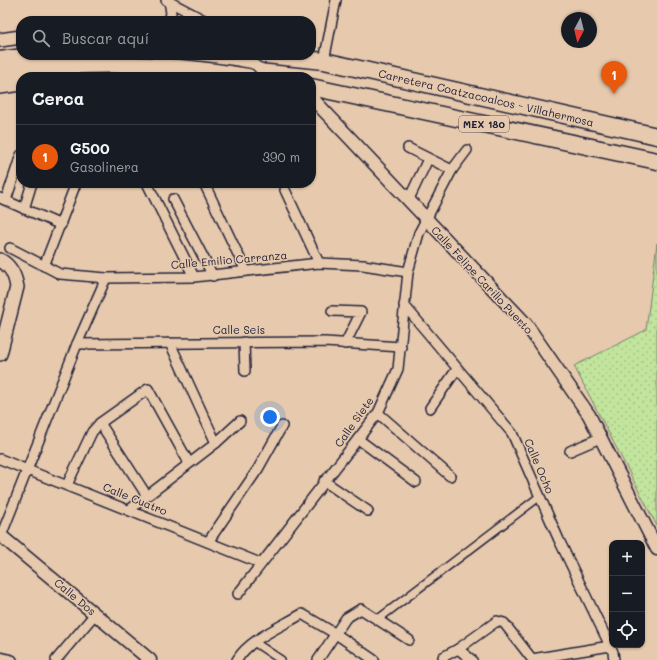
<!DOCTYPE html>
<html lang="es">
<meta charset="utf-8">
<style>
:root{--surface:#171b24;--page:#242831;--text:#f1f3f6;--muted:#9ea1a6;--line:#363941;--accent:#ea580c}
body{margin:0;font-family:Mali,sans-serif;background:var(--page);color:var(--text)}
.controls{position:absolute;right:12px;bottom:12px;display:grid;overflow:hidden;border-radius:8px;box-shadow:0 1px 3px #0004}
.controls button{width:36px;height:36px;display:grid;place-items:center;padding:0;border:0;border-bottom:1px solid var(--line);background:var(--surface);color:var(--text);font:20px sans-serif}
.compass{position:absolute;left:561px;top:12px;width:36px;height:36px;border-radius:50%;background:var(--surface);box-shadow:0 1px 3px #0004;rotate:187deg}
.you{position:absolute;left:270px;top:417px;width:14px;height:14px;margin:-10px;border:3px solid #fff;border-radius:50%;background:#1a73e8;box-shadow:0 0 0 6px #1a73e833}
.badge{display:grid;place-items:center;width:26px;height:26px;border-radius:50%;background:var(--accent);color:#fff;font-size:13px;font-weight:700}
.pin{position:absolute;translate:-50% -33px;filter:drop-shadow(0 1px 2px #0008)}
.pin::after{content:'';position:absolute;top:21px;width:14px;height:12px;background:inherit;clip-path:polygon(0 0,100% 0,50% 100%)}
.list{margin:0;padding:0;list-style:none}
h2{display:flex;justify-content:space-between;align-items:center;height:52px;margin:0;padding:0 16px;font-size:17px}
h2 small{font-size:13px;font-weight:400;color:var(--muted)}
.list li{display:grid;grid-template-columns:26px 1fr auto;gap:12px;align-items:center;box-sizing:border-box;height:64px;padding:0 16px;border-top:1px solid var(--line)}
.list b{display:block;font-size:15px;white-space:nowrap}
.list p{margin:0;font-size:13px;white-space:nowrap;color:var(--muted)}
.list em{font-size:13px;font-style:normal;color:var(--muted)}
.icon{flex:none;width:22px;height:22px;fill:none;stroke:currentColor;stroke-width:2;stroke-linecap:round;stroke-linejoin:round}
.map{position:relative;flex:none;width:657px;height:660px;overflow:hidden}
.search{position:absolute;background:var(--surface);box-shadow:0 1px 3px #0004;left:16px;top:16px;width:300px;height:44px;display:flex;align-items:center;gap:10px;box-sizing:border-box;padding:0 14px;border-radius:16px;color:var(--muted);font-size:15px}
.panel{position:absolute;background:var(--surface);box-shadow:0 1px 3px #0004;left:16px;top:72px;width:300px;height:116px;border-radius:16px}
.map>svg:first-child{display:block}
.grass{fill:url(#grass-dots);stroke:#72836c}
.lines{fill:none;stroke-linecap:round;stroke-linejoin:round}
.pedestrian-casing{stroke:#22223b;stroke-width:10}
.minor-casing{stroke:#22223b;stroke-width:12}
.tertiary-casing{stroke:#22223b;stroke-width:15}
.secondary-casing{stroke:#22223b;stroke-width:16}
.trunk-casing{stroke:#22223b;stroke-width:19}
.pedestrian{stroke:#e7caad;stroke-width:7}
.minor{stroke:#e7caad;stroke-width:9}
.tertiary{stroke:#e7caad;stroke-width:12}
.secondary{stroke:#e7caad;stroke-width:13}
.trunk{stroke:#e7caad;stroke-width:16}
.labels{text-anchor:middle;stroke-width:3;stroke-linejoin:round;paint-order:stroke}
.shield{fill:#e7caad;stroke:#5d545d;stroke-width:1}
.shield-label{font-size:10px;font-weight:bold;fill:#22223b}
.street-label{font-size:11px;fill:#22223b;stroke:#e7caad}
</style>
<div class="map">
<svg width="657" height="660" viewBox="0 0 657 660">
<defs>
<pattern id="grass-dots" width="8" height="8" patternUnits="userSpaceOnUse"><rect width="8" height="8" fill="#c2e49d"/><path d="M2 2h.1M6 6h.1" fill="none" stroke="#a6c388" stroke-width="1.8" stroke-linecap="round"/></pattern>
</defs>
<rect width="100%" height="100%" fill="#e7caad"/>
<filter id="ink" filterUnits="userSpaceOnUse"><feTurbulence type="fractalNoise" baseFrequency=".025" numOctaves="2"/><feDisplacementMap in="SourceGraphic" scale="8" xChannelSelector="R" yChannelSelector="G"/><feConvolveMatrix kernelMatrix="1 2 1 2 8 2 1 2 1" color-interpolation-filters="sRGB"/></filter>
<g filter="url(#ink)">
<!-- grass -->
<polygon class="grass" points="657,243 657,526 574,366 646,330"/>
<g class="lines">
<!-- pedestrian casing -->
<g class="pedestrian-casing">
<g id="pedestrian">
<polyline points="377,620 539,497"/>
<polyline points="254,642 281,660"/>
</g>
</g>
<!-- minor casing -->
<g class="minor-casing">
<g id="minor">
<polyline points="166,0 206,21"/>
<polyline points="169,21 171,13 169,0"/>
<polyline points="324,61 336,0"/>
<polyline points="408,148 452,170"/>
<polyline points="147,183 194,277"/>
<polyline points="204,183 246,271"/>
<polyline points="285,190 319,263"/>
<polyline points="0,198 61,225"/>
<polyline points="173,199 213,276"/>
<polyline points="6,200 21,155"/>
<polyline points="408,201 428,159"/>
<polyline points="24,209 32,183"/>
<polyline points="10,248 60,274 106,278 194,277 319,263 363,265 408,272"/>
<polyline points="44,266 76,183"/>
<polyline points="404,305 512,433 559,540 613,652 614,660"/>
<polyline points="332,311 361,312 345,344"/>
<polyline points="244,342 245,371"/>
<polyline points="170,343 216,443"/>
<polyline points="77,344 325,342 401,347"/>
<polyline points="430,408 457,369"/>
<polyline points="378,413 450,476"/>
<polyline points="100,423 147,496"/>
<polyline points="358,439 416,482"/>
<polyline points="570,451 600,438"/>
<polyline points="0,459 260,563"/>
<polyline points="324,481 368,511"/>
<polyline points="67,485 92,432 100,423 148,389 189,463"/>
<polyline points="129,510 216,443 240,421"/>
<polyline points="1,536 77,344 106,278"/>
<polyline points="208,542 258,469 282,426"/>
<polyline points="238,594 378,413 398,369 408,272 419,233 452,170 467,150"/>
<polyline points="458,649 472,660"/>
<polyline points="0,657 12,660"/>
<polyline points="443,657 458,649 497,621 504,623 532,659 610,646"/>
<polyline points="56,660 95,614"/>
<path d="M237 660C248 640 282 626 302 614L336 634 374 660"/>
<polyline points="318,660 346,618 361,609 409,640"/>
</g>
</g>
<!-- tertiary casing -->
<g class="tertiary-casing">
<g id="tertiary">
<polyline points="311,97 526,324 589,415 657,549"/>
<polyline points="0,535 150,660"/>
</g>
</g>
<!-- secondary casing -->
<g class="secondary-casing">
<g id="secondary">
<polyline points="0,40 21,37"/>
<polyline points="155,77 163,77"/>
<polyline points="0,87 21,84"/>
<path d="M0 260C11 266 15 275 17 287L0 354"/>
</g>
</g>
<!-- trunk casing -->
<g class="trunk-casing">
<g id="trunk">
<polyline points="265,55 324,61 657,136"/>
<polyline points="0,60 39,55"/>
<path d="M0 74C82 59 166 63 248 77"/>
<polyline points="311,87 657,161"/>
</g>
</g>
<!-- pedestrian -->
<use href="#pedestrian" class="pedestrian"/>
<!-- minor -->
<use href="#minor" class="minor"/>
<!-- tertiary -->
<use href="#tertiary" class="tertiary"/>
<!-- secondary -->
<use href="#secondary" class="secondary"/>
<!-- trunk -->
<use href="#trunk" class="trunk"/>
</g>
</g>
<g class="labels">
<!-- shield labels -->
<rect class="shield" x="459" y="116" width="50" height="16" rx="3"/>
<g class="shield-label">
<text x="484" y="128">MEX 180</text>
</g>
<!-- street labels -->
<g class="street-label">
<text transform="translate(486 98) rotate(13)" y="4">Carretera Coatzacoalcos - Villahermosa</text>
<text transform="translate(229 260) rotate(-5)" y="4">Calle Emilio Carranza</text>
<text transform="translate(482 280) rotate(47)" y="4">Calle Felipe Carillo Puerto</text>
<text x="239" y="334">Calle Seis</text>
<text transform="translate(354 422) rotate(-55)" y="4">Calle Siete</text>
<text transform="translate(539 466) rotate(67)" y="4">Calle Ocho</text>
<text transform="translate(135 499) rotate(22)" y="4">Calle Cuatro</text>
<text transform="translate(75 597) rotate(40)" y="4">Calle Dos</text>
</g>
</g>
</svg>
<div class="controls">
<button>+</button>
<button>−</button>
<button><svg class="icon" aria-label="locate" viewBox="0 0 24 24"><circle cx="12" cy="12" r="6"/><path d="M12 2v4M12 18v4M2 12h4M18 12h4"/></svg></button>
</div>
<svg class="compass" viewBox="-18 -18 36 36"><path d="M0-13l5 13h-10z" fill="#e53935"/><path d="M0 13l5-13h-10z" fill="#9ea1a6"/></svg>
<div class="you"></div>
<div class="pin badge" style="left:614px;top:94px">1</div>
<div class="search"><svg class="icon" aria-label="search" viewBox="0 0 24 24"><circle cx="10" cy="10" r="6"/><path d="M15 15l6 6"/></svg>Buscar aquí</div>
<section class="panel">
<h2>Cerca<small></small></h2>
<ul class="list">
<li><span class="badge">1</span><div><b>G500</b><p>Gasolinera</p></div><em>390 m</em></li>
</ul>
</section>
</div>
